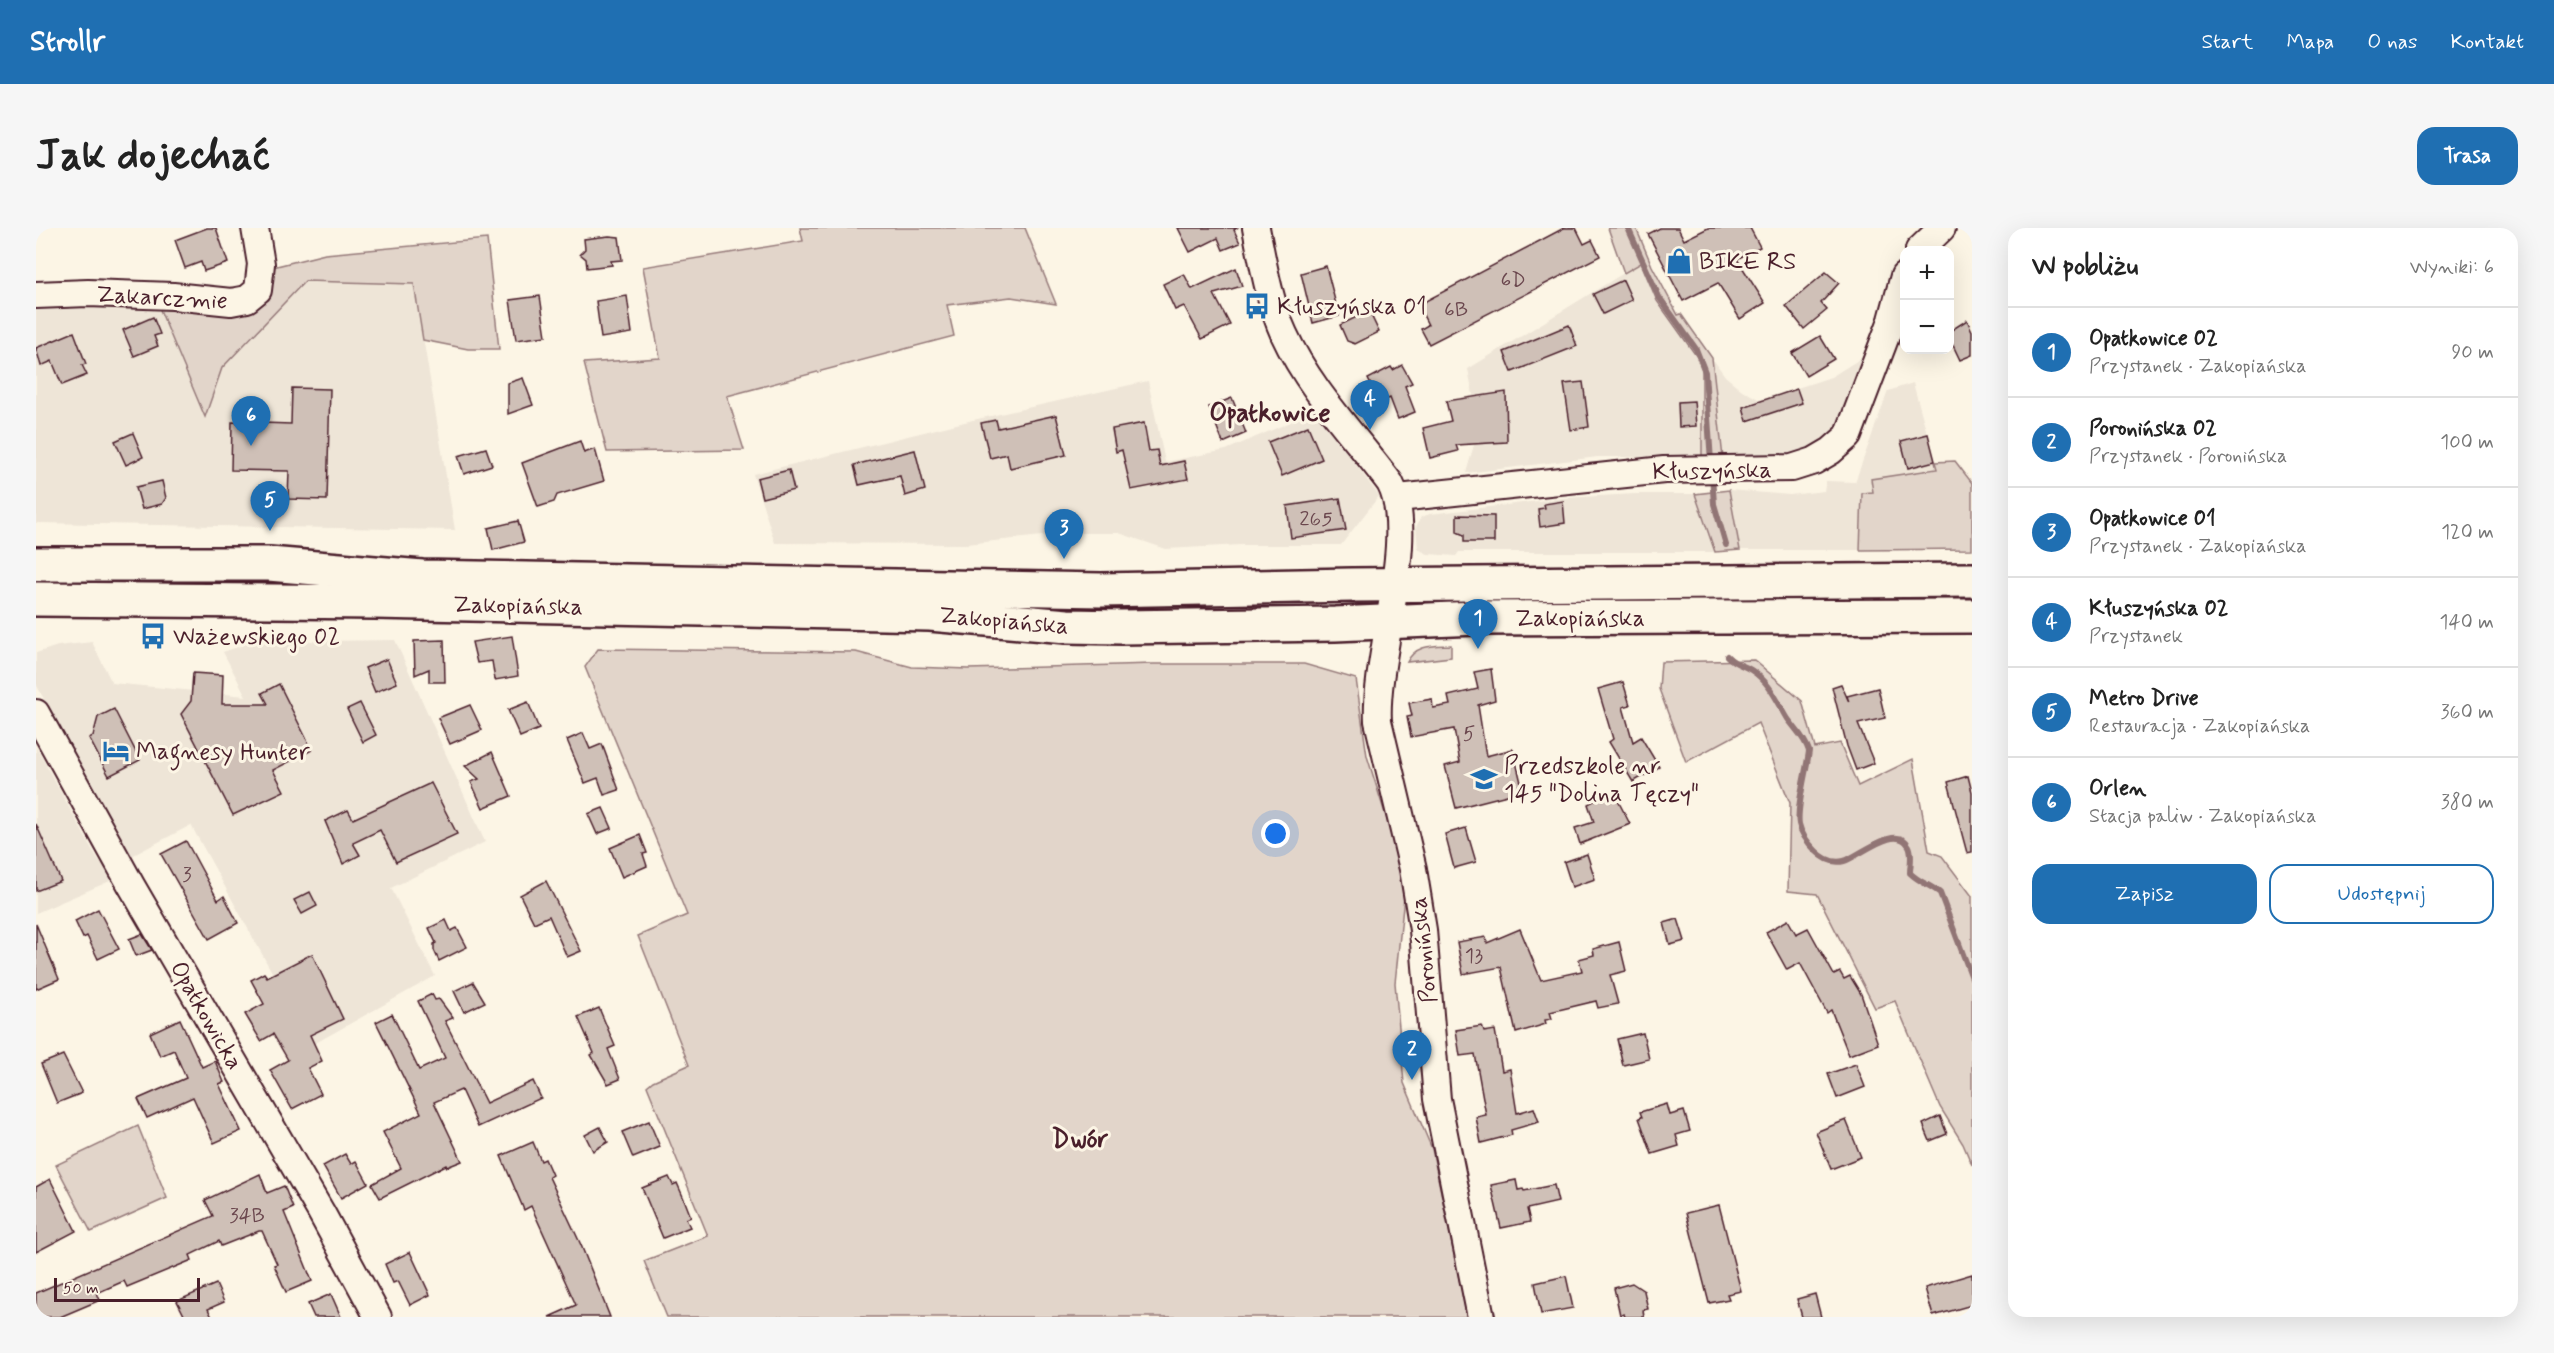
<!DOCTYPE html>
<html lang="pl">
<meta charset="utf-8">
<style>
:root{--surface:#fff;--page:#f6f6f6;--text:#222;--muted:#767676;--line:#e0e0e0;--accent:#1f6fb2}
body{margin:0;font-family:Mynerve,sans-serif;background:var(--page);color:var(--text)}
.controls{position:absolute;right:18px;top:18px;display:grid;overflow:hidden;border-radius:12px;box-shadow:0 6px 24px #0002}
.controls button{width:54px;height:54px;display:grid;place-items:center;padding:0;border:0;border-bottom:2px solid var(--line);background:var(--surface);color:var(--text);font:30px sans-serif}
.scale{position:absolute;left:18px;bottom:15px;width:146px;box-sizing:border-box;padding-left:6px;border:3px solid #4a1f2b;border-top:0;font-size:16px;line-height:21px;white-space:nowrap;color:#4a1f2b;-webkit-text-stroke:4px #fcf5e5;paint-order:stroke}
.you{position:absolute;left:1240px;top:606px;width:21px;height:21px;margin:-15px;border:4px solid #fff;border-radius:50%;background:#1a73e8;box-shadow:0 0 0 9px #1a73e833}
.badge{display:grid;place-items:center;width:39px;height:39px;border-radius:50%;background:var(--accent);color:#fff;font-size:20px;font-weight:700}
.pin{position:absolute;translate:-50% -50px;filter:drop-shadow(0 2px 3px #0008)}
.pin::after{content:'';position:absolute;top:32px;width:21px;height:18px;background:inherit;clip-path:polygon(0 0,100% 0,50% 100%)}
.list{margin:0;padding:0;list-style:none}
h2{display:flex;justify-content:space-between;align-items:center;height:78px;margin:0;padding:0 24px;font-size:26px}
h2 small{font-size:20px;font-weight:400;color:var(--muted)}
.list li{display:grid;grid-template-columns:39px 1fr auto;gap:18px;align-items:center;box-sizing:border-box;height:90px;padding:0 24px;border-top:2px solid var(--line)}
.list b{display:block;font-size:22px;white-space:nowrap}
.list p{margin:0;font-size:20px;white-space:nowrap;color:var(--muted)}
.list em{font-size:20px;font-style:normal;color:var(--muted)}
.actions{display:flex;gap:12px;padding:18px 24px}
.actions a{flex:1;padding:14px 0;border:2px solid var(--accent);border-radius:18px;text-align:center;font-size:21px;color:var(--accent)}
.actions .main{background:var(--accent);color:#fff}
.map{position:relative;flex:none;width:1936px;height:1089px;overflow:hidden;border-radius:18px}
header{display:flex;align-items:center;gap:36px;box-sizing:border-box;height:84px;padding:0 30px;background:var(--accent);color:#fff}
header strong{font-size:28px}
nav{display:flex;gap:33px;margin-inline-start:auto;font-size:21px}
.intro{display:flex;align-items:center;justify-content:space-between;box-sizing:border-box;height:144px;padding:0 36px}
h1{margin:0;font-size:42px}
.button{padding:15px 27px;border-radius:18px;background:var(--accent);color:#fff;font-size:21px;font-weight:700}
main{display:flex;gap:36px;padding:0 36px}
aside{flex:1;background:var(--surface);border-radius:18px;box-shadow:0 6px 24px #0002}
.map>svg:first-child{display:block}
.built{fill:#eee5d7}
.green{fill:#e2d5ca;stroke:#967a7a;stroke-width:1.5}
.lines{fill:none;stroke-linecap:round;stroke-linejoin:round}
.stream{stroke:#917474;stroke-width:6}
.building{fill:#cfc0b7;stroke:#4a1f2b;stroke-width:1.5}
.minor-casing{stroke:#4a1f2b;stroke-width:30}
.highway-casing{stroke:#4a1f2b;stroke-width:38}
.minor{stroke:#fcf5e5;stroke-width:26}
.highway{stroke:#fcf5e5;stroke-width:33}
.labels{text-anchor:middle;stroke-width:6;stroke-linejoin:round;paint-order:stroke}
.number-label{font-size:21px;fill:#6b474e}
.poi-label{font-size:24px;fill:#4a1f2b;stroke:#fcf5e5;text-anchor:start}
.street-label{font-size:24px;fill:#4a1f2b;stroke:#fcf5e5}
.neighbourhood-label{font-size:26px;font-weight:bold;fill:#4a1f2b;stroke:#fcf5e5}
.quarter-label{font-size:27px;font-weight:bold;fill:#4a1f2b;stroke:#fcf5e5}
</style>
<header>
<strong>Strollr</strong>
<nav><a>Start</a><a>Mapa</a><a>O nas</a><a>Kontakt</a></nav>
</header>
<div class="intro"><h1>Jak dojechać</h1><a class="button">Trasa</a></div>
<main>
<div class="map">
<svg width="1936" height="1089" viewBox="0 0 1936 1089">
<rect width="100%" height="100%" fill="#fcf5e5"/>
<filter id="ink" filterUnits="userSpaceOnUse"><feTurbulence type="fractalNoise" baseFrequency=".0167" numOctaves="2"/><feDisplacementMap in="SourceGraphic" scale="12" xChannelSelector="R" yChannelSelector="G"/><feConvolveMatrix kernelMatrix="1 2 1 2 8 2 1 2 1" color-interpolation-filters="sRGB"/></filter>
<g filter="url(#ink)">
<!-- built -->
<g class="built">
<polygon points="1604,35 1621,73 1641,97 1666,136 1666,229 1562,229 1430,245 1440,210 1441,187 1432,141"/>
<polygon points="269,53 378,55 419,302 0,295 0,77 122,77 169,188 186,140"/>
<polygon points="1827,129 1809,186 1800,203 1786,217 1756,230 1687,230 1676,130 1689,148 1706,162 1724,172 1795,149"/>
<polygon points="1112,153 1129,234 1190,222 1280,183 1343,268 1305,317 1205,317 1130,321 1083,305 1034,305 930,316 739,315 717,246 937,192"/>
<polygon points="1877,155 1901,241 1837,264 1826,265 1824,322 1704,322 1693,262 1754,267 1788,263 1790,253 1819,254 1852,163"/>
<polygon points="1599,266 1659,266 1679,324 1423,324 1420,328 1392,326 1382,321 1380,299 1385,289 1394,286 1528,270"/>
<polygon points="359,412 449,614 355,660 399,748 276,817 155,597 92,630 0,456 0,425 22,418 56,414 76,455 210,468 187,424 216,414"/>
<polygon points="0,519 61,630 81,650 0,685"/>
</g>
<!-- green -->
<g class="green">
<polygon points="764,0 989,0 1020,76 975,69 911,77 918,108 691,168 708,222 571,224 548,135 624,130 607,39 767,13"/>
<polygon points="1572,0 1600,0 1616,38 1642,87 1645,86 1676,130 1687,230 1666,229 1666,136 1621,73 1605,35 1588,45"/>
<polygon points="451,11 463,121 432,121 387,112 378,56 269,53 186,140 169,189 122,77 198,79 237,39 289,26"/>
<polygon points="1919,233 1936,255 1936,321 1824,322 1826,265 1837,264 1835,251 1901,241 1899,234"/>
<polygon points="1693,262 1704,322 1679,324 1659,266"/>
<path d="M1415 417V429L1371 434C1380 416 1397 418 1415 417Z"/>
<polygon points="562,421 820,424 876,439 932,441 1118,436 1268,436 1320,451 1331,528 1362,627 1368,669 1359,755 1368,855 1396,921 1431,1089 631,1089 608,1033 672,1008 611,858 617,853 653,837 602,708 651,687 549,439"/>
<polygon points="1718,432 1766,473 1779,520 1804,515 1822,558 1877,531 1893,623 1906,628 1936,668 1936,937 1927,916 1904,879 1859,773 1839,780 1781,666 1752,663 1754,575 1722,495 1650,534 1623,461 1625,434"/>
<polygon points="102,898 131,970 55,1004 20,937"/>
</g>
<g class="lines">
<!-- stream -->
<g class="stream">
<polyline points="1592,0 1623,69 1660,121 1669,144 1675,234"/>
<polyline points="1676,247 1678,276 1690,317"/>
<path d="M1691 428C1700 437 1705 436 1715 442 1734 454 1741 473 1752 491 1760 502 1769 510 1773 523 1771 541 1760 580 1763 596 1765 606 1772 615 1780 623 1787 630 1797 636 1808 633 1823 629 1861 594 1873 618 1877 626 1874 636 1874 645 1883 654 1894 657 1904 665L1936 750"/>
</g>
</g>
<!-- building -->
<g class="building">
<polygon points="171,0 180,0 192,35 168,43 165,34 149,40 139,12"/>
<polygon points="1142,0 1201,0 1198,2 1204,15 1187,22 1182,10 1154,24"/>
<polygon points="1528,0 1540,0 1548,16 1556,12 1564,28 1393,116 1385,101 1392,97 1382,77"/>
<polygon points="1624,0 1642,0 1648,12 1672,0 1714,0 1724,19 1701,31 1729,75 1704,91 1682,55 1647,73 1612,6"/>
<polygon points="573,8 583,9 586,32 575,33 576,37 551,40 550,31 544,26 549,21 548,11"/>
<polygon points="1290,38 1303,88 1277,95 1265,45"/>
<polygon points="1200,40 1206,58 1178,66 1194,97 1166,111 1148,78 1139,82 1127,56 1148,46 1156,61"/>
<polygon points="1790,44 1803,55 1785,75 1791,82 1768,101 1750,78"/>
<polygon points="1587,52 1596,72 1567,86 1557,66"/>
<polygon points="504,68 510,108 480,112 474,72"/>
<polygon points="591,68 596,105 565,110 560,73"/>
<polygon points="1333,83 1343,104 1319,116 1311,113 1304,97"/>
<polygon points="117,89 124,106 118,108 122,118 98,128 87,102"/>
<polygon points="1931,92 1936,103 1936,127 1924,132 1914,111 1914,103"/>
<polygon points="1533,97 1541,118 1476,144 1468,124"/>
<polygon points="38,104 50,136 46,137 51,147 26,157 16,133 5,138 0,120"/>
<polygon points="1784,108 1798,131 1770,148 1756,125"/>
<polygon points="1366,137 1376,155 1369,158 1379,184 1362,191 1354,170 1344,175 1332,151 1355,139 1357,142"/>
<polygon points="487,150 497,177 472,186 472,155"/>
<polygon points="1547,154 1553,199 1535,202 1528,156"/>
<polygon points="256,160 294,161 291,272 252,271 253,243 195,242 196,194 255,196"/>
<polygon points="1761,161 1766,175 1711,193 1707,179"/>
<polygon points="1470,164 1471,214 1420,217 1422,223 1394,230 1387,200 1415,193 1410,173"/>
<polygon points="1196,170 1210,205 1187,215 1173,179"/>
<polygon points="1658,173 1660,198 1643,199 1642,174"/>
<polygon points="1020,187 1030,227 974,240 971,226 954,230 945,195 960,192 962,200"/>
<polygon points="1108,195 1113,223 1121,222 1124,238 1148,233 1152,251 1095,262 1086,222 1080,224 1076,201"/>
<polygon points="1272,198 1286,231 1246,248 1232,214"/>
<polygon points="97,205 107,229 90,237 79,213"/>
<polygon points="1892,206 1899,233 1872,240 1865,213"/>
<polygon points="544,213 548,225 559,221 568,253 521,267 518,274 502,279 486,235"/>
<polygon points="450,220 456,237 428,246 422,228"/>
<polygon points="879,222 889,262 869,268 864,248 823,257 818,237"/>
<polygon points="753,242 758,262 726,270 721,250"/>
<polygon points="126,253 130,270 126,276 106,281 100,259"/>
<polygon points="1304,270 1310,302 1255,310 1251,278"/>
<polygon points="1527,273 1529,295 1504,299 1502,281 1509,280 1508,276"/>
<polygon points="1421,287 1458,288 1458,314 1428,314 1428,307 1421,304"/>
<polygon points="482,293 488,314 457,322 452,300"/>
<polygon points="476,408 482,448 459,452 456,433 441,435 436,414"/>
<polygon points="408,412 409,454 393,454 393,441 379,447 378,413"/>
<polygon points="351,431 361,455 339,464 329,440"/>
<polygon points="1455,441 1459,472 1442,477 1450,528 1477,521 1487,563 1420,580 1409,538 1424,534 1418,501 1375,509 1371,489 1376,488 1373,475 1396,471 1397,480 1414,477 1412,468 1442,461 1438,444"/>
<polygon points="157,445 187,447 186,476 232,476 226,465 243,456 276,522 237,542 248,563 197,587 145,486 155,473"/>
<polygon points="1587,454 1594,477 1587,479 1597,514 1605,509 1623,539 1597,554 1573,514 1577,511 1562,461"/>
<polygon points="1805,456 1813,474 1811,468 1842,460 1849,490 1822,496 1838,535 1820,542 1811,518 1796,459"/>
<polygon points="492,474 503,501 484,509 472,482"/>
<polygon points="324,475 340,507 327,514 311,481"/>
<polygon points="434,477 446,502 414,516 402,490"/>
<polygon points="78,481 104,532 73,548 53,510 57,508 62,489"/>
<polygon points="547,505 554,521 566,516 583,562 568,567 562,550 549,555 531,512"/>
<polygon points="456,524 475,568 447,580 435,554 443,551 429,538"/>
<polygon points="1932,548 1936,564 1936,624 1931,625 1912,554"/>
<polygon points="395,555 421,606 360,634 344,602 317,615 324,627 307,636 289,593 312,582 317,591"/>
<polygon points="1577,563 1594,596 1544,616 1539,600 1558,594 1552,576"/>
<polygon points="567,580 576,600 561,606 552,586"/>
<polygon points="0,596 25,653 0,663"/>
<polygon points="1430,600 1440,634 1418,640 1409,606"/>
<polygon points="604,607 611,625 607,626 611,638 586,649 574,620"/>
<polygon points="150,613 182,672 188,668 202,695 173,711 125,626"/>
<polygon points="1551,626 1559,651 1536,659 1528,634"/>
<polygon points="510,653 545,723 531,729 513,688 498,695 484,667"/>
<polygon points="274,664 281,678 266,686 258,672"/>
<polygon points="62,681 83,721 62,731 51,708 47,710 39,693"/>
<polygon points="1642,691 1649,713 1634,717 1628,695"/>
<polygon points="410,692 415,703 421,700 431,719 403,733 398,722 398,716 400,715 393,700"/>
<polygon points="1752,692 1760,706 1772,700 1798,747 1804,744 1808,751 1814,748 1825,766 1842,816 1813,827 1795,782 1791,785 1764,735 1751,742 1730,704"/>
<polygon points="0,696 23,751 0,761"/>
<polygon points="1484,701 1505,752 1546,743 1543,731 1558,727 1557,721 1583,714 1590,743 1574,747 1582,776 1562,780 1560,773 1514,784 1516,791 1509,792 1510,796 1480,805 1465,739 1427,746 1421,714 1450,709 1451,715"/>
<polygon points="106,706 116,722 100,728 93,711"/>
<polygon points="276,726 307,791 274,807 286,833 272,840 285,866 256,881 234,842 252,832 237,806 225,813 209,786 228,776 215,752 228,745 231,749"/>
<polygon points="437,754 449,774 428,784 418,763"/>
<polygon points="396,766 399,772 403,771 417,790 409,793 450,875 497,853 505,870 442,899 425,862 398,874 426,933 411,939 410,937 344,970 336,956 365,940 347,904 385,885 340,794 356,786 383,842 409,830 382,773"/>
<polygon points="563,780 579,818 572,821 584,851 572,856 555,827 558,825 542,789"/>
<polygon points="144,791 166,839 179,833 188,854 183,856 205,903 178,915 157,869 111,890 102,871 150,850 138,822 124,828 114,805"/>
<polygon points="1446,798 1448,804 1459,802 1466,843 1474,841 1481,885 1498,880 1503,894 1475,902 1476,907 1445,915 1440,889 1450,887 1439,826 1424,828 1420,802"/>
<polygon points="1607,805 1613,831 1587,837 1581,811"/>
<polygon points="27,827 46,865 21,875 5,836"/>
<polygon points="1820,836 1829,859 1801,870 1792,846"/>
<polygon points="1631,876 1634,887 1648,883 1654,903 1640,907 1643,918 1616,926 1603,890 1606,889 1604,884"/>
<polygon points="1904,888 1911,906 1894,913 1887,896"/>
<polygon points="1810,892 1825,929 1795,941 1780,904"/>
<polygon points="613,893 624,919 597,930 586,904"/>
<polygon points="564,899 572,914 557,923 549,907"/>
<polygon points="497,914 505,933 509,931 516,947 513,949 545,1017 574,1089 513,1089 540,1077 495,978 488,982 465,928"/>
<polygon points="309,926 315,936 320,933 332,955 305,970 287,938"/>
<polygon points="224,946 231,965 248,958 257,980 248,984 276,1053 250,1064 238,1037 241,1036 226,1003 223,1003 185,1018 183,1013 154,1027 156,1032 91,1059 88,1053 61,1065 64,1072 24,1089 0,1089 0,1065 177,988 169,972"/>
<polygon points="633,949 637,957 641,955 648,971 655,989 650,991 654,999 627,1010 606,960"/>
<polygon points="14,951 40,1003 0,1024 0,959"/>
<polygon points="1480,952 1482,962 1487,961 1488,963 1518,957 1522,974 1491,981 1494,994 1465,1000 1455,957"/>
<polygon points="1683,977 1705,1063 1691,1066 1693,1071 1673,1075 1650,985"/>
<polygon points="374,1024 394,1067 374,1077 362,1053 357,1055 349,1036"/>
<polygon points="1936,1046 1936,1077 1897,1088 1889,1060"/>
<polygon points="1530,1048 1537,1080 1505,1086 1499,1055"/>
<polygon points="1596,1055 1608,1063 1612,1081 1607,1082 1608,1089 1589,1089 1588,1086 1584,1087 1578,1060"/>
<polygon points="180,1056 188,1074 172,1081 176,1089 149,1089 141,1073"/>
<polygon points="295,1066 305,1089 278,1089 272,1076"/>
<polygon points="1779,1066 1785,1089 1766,1089 1761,1071"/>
</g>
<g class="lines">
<!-- minor casing -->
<g class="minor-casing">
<g id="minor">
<path d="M1220 0C1227 35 1233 73 1248 106 1273 161 1318 207 1354 255 1382 307 1338 430 1342 493L1377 641 1387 702 1401 871 1445 1089"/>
<polyline points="1883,22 1906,0"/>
<polyline points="0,67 52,65 137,68 195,74 211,71 222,62 225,36 219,0"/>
<polyline points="1362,270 1628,242 1756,240 1778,233 1795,223 1812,208 1856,92 1868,48"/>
<polyline points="0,485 95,657 285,984 342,1089"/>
</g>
</g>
<!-- highway casing -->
<g class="highway-casing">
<g id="highway">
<polyline points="0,336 233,336 386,349 1065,362 1316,357 1936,352"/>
<polyline points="0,371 339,374 894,386 1031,398 1085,399 1299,396 1441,390 1936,388"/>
</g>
</g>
<!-- minor -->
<use href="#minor" class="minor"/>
<!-- highway -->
<use href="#highway" class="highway"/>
</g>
</g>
<!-- icons -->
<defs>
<g id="shop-bare" transform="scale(2.07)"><path d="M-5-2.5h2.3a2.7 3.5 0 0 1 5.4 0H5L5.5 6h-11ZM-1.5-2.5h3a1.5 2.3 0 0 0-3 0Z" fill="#1f6fb2" stroke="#fcf5e5" stroke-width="2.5" paint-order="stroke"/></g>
<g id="bus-bare" transform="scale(2.07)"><path d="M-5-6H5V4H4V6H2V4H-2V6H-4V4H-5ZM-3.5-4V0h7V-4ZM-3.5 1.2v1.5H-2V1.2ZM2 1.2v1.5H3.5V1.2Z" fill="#1f6fb2" stroke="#fcf5e5" stroke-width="2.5" paint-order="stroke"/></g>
<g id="hotel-bare" transform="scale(2.07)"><path d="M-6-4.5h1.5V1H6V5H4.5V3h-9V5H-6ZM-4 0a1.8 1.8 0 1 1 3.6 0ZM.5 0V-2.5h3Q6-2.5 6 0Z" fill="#1f6fb2" stroke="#fcf5e5" stroke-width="2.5" paint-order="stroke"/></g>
<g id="school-bare" transform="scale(2.07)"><path d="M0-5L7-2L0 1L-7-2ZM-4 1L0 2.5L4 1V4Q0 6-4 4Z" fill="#1f6fb2" stroke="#fcf5e5" stroke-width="2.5" paint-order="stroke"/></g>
</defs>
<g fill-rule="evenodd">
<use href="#shop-bare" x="1643" y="33"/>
<use href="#bus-bare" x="1221" y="78"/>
<use href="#bus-bare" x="117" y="408"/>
<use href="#hotel-bare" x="80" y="523"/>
<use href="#school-bare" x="1448" y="551"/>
</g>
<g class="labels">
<!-- number labels -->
<g class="number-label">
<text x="1477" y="58">6D</text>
<text x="1420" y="88">6B</text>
<text x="1280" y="297">265</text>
<text x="1433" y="512">5</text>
<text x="151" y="653">3</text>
<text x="1438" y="734">13</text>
<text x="211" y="994">34B</text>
</g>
<!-- poi labels -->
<g class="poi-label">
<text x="1663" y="41">BIKE RS</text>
<text x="1241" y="86">Kłuszyńska 01</text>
<text x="137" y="416">Ważewskiego 02</text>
<text x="100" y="531">Magnesy Hunter</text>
<text x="1468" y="545">Przedszkole nr<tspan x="1468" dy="28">145 "Dolina Tęczy"</tspan></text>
</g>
<!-- street labels -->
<g class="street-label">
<text transform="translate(126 69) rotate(3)" y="8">Zakarczmie</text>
<text transform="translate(1676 242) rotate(-1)" y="8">Kłuszyńska</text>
<text transform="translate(482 377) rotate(1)" y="8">Zakopiańska</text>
<text x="1544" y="398">Zakopiańska</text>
<text transform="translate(968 392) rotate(5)" y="8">Zakopiańska</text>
<text transform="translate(1387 722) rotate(-96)" y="8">Poronińska</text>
<text transform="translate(171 787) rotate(60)" y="8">Opatkowicka</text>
</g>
<!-- neighbourhood labels -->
<g class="neighbourhood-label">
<text x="1044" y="919">Dwór</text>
</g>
<!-- quarter labels -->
<g class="quarter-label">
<text x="1234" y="193">Opatkowice</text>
</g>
</g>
</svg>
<div class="controls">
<button>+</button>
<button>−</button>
</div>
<div class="scale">50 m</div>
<div class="you"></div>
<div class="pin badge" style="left:1442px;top:421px">1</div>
<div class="pin badge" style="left:1376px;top:852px">2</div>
<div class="pin badge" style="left:1028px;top:331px">3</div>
<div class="pin badge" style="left:1334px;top:202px">4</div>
<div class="pin badge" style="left:234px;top:303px">5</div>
<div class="pin badge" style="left:215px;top:218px">6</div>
</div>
<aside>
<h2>W pobliżu<small>Wyniki: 6</small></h2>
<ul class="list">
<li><span class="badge">1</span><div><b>Opatkowice 02</b><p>Przystanek · Zakopiańska</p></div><em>90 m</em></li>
<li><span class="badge">2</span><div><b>Poronińska 02</b><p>Przystanek · Poronińska</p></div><em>100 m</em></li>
<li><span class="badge">3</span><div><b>Opatkowice 01</b><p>Przystanek · Zakopiańska</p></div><em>120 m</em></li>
<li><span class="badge">4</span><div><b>Kłuszyńska 02</b><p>Przystanek</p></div><em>140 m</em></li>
<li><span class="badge">5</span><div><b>Metro Drive</b><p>Restauracja · Zakopiańska</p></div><em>360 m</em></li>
<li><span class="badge">6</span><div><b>Orlen</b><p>Stacja paliw · Zakopiańska</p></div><em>380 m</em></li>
</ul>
<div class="actions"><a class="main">Zapisz</a><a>Udostępnij</a></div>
</aside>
</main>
